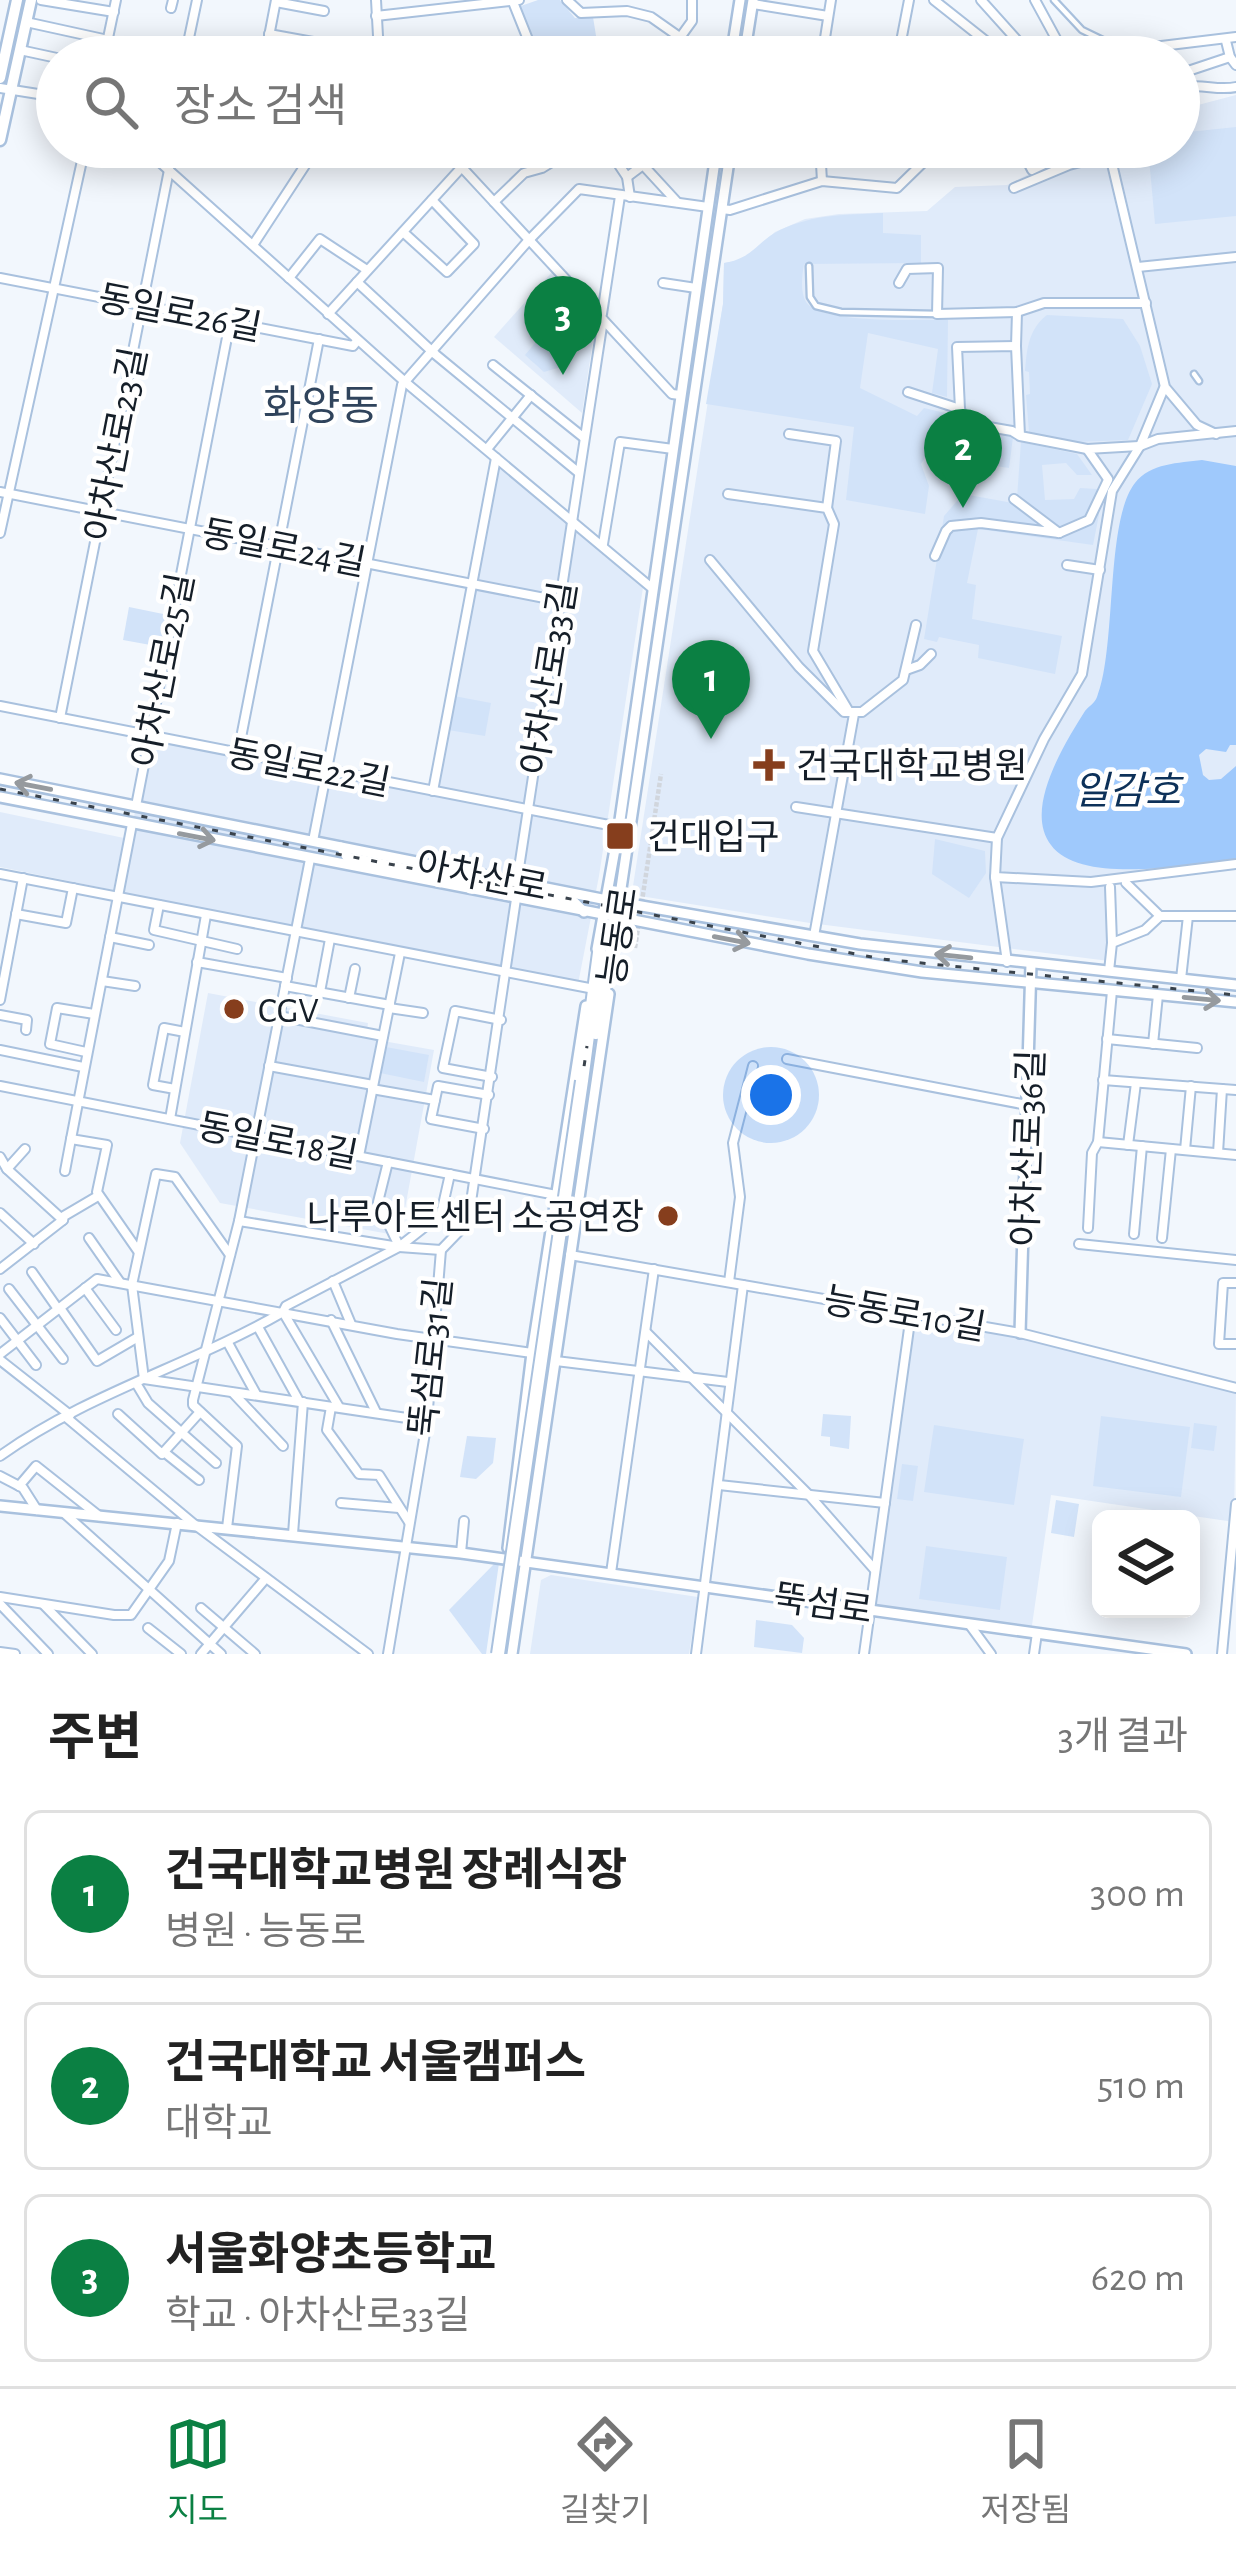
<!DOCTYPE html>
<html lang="ko">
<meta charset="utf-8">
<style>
:root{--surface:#fff;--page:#f2f2f2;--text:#222;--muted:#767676;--line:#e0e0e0;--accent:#0b8043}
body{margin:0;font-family:"Alegreya Sans","Noto Sans KR",sans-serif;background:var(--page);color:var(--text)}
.controls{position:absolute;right:36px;bottom:36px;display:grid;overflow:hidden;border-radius:18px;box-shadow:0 6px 30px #0003}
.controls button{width:108px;height:108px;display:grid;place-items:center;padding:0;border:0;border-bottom:3px solid var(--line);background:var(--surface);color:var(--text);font:60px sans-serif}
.you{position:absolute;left:771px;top:1095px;width:42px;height:42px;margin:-30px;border:9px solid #fff;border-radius:50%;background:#1a73e8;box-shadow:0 0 0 18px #1a73e833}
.badge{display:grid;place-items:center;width:78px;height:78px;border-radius:50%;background:var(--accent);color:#fff;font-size:39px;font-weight:700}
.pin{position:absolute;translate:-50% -99px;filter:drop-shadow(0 3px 6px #0008)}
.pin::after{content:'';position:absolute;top:63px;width:42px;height:36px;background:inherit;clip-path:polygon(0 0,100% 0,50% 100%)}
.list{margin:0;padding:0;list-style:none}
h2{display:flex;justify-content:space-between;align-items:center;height:156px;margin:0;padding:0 48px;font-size:51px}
h2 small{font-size:39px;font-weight:400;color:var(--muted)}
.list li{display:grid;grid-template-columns:78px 1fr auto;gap:36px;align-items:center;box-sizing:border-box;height:168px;margin:0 24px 24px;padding:0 24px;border:3px solid var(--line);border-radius:18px}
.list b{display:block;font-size:45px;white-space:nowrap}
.list p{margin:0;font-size:39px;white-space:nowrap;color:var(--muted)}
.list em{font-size:39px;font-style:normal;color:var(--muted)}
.icon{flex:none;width:66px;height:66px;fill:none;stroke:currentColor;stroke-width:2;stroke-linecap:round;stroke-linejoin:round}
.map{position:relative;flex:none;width:1236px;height:1654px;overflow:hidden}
.search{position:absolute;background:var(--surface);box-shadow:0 6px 30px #0003;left:36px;right:36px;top:36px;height:132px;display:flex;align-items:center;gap:30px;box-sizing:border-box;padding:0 42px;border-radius:66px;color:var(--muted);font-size:45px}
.sheet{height:732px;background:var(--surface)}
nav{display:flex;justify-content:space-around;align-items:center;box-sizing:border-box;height:168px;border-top:3px solid var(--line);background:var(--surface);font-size:33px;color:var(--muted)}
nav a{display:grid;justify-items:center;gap:6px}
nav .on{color:var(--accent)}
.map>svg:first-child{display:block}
.built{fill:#e0ebfa}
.green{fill:#d2e3f9}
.water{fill:#9fc9fc}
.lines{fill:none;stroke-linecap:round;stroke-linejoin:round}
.pedestrian-tunnel{stroke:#d1d6dd;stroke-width:4.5;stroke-dasharray:4.5 2;stroke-linecap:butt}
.pedestrian-casing{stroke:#a9c1de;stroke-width:9}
.minor-casing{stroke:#a9c1de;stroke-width:12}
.tertiary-casing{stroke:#a9c1de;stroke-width:14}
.secondary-casing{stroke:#a9c1de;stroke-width:14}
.primary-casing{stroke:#a9c1de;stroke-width:15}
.trunk-casing{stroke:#a9c1de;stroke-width:16}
.pedestrian{stroke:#fff;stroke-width:4.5}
.minor{stroke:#fff;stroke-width:8}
.tertiary{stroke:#fff;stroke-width:9}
.secondary{stroke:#fff;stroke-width:9}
.primary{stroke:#fff;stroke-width:10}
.trunk{stroke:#fff;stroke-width:12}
.rail{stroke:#3a434c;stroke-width:3;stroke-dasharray:6 12;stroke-linecap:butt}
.trunk-bridge-casing{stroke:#a9c1de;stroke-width:16;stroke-linecap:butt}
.trunk-bridge{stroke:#fff;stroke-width:12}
.oneway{stroke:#969a9e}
.poi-dot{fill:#863e1d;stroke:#fff;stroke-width:4.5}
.labels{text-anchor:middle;stroke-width:9;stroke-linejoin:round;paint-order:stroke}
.street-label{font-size:36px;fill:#151e28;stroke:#fff}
.poi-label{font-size:36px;fill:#151e28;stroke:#fff;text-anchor:start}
.water-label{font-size:39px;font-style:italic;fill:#0d3159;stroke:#fff}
.quarter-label{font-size:42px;fill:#30445c;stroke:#fff}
</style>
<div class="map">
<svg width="1236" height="1654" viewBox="0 0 1236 1654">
<rect width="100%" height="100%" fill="#f2f7fd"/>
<!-- built -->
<g class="built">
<polygon points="1236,95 1236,868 1110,883 1106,888 1109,961 810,923 640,896 633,886 723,304 724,263 746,259 775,232 805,219 839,214 927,211 955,187 1007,185 1082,147 1179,147 1179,110"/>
<polygon points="552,272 592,311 595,327 582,413 494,337"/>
<polygon points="496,458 644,581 599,876 578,984 118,897 150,736 435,792"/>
<polygon points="0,812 124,838 113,890 0,867"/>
<polygon points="208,993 368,1023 366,1038 434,1050 400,1236 220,1203 180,1143"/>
<polygon points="911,1314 1020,1333 1236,1388 1234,1522 1051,1495 1031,1632 870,1610"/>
<polygon points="551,1575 698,1597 689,1654 530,1654 541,1580"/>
</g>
<!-- green -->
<g class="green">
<polygon points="538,0 560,0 575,18 593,17 597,42 564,57 539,57 518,7"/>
<polygon points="1236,127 1236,216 1155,224 1148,147 1179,147 1179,133"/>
<path d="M883 213V233L921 235V263L804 264C802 275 800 292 806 302 822 325 919 319 948 320L947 397 932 393 938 349 868 333 860 388 917 416 924 408 958 416 964 430 1013 437 1009 468 955 460 932 447 921 464 929 486 925 514 846 500 854 427 706 404 723 304 724 263C754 258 756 242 780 230 814 214 846 215 883 213Z"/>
<polygon points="563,310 583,324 584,340 561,367 544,372 525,355"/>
<path d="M1047 315 1123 319 1140 346 1152 384 1128 440 1077 442 1029 432 1026 395 1030 394 1029 372 1025 371C1027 349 1028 330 1047 315Z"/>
<polygon points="1021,442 1077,454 1092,475 1077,475 1066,463 1042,465 1045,500 1074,499 1080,488 1097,489 1099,515 1093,545 978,529 967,583 976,585 972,619 1062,636 1055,674 978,658 979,645 939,637 937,642 924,639 944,516 963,494 1013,503 1017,498"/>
<polygon points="129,607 173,616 167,648 123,640"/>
<polygon points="454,696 491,703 485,736 448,730"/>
<polygon points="935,839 985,851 986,873 969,898 932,874"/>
<polygon points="386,1047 429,1055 424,1082 380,1073"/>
<polygon points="823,1414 851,1416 849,1449 830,1446 830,1437 821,1436"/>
<polygon points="1101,1416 1190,1427 1181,1497 1093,1486"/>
<polygon points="1194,1423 1217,1426 1214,1451 1191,1448"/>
<polygon points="934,1425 1024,1439 1014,1505 924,1492"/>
<polygon points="467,1436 496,1438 493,1463 476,1479 460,1477"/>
<polygon points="902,1464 918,1466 913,1501 897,1499"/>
<polygon points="1056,1500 1079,1504 1074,1537 1051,1533"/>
<polygon points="926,1546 1007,1557 1000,1610 919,1599"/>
<polygon points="495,1563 499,1563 486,1654 482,1654 449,1610"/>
<polygon points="756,1620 792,1625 804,1638 802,1653 754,1647"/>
</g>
<!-- water -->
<path class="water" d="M1202 460 1236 466V745H1230L1226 752 1206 749 1199 755 1203 775 1209 780 1221 779 1236 766V859C1192 864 1081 886 1051 845 1023 809 1065 743 1085 711 1089 706 1095 703 1097 697 1117 648 1105 521 1135 483 1150 463 1179 463 1202 460Z"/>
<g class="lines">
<!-- pedestrian-tunnel -->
<polyline class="pedestrian-tunnel" points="635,948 661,774"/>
<!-- pedestrian casing -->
<g class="pedestrian-casing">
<g id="pedestrian">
<polyline points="1054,0 1082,30 1115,46 1113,57"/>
<polyline points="809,266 810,297 816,306 841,312 937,314"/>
<polyline points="1194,374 1199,381"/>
</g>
</g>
<!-- minor casing -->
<g class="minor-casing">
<g id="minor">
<polyline points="41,0 114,12"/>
<polyline points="376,0 379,54 382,57"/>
<polyline points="567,0 581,13 627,11 651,17 708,57"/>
<polyline points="934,0 1006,57"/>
<polyline points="981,0 1032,57"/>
<polyline points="1035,0 1066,57"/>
<polyline points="276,2 324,11"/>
<polyline points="513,2 535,57"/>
<polyline points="753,4 828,16"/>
<polyline points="171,8 173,0"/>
<polyline points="376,16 519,0"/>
<polyline points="26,22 108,40"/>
<polyline points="269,34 379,54"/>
<polyline points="1226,41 1230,57 1236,65"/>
<polyline points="107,45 166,57"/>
<polyline points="1115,46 1153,47 1236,37"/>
<polyline points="20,50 57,58"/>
<polyline points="104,57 116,0"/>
<polyline points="185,57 197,0"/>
<polyline points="265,57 276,0"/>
<polyline points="611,57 621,53 631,57"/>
<polyline points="666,57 692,21 692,0"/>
<polyline points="822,57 831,0"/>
<polyline points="898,57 909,0"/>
<polyline points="1179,74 1230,57"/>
<polyline points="0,88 57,97"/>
<path d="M1180 98 1186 87C1203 84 1219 91 1236 87"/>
<polyline points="143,147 404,381 653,589"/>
<polyline points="443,147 672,394 680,395"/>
<polyline points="820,147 822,181"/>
<polyline points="939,147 951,161 964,155"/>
<polyline points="1020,147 1032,170 1066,154 1062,147"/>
<polyline points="1108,147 1165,387 1197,425 1216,434"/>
<polyline points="455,160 479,147"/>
<polyline points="617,162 630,147"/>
<polyline points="627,177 643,165 677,202"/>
<polyline points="1014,188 1069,165 1111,154"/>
<polyline points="494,202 524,173 542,168 571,150 617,162 627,177 630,197"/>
<polyline points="722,209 730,210 822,181 897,188 939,147"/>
<polyline points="403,232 447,272 474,244 432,200"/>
<polyline points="253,245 317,147"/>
<polyline points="1138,267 1236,257"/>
<polyline points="0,278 353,346 357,341"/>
<polyline points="289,278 320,239 367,270"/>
<polyline points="357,282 436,355 578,472"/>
<polyline points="663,283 696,288"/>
<polyline points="899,283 907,269 938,268 937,314 1017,312 1044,303 1146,303"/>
<polyline points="328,314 461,168"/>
<polyline points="602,314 620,196"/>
<polyline points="1016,346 1017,312"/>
<polyline points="493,365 583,437"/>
<polyline points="1164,388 1140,446 1158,439 1236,431"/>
<polyline points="908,392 960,409"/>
<polyline points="789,434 836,441 827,508"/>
<polyline points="1020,436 1012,431 966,423 960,409 957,347 1016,346 1020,436 1087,449"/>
<polyline points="1140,446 1112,491 1082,674 1044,739 997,838 995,877 1091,882 1236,864"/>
<polyline points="487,449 531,395"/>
<polyline points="1108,479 1087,449 1139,446"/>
<polyline points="0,492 560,601"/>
<polyline points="728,494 827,508 834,524 813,651 848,710"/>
<polyline points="0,533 85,147"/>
<polyline points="1059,533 1089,520 1108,480"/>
<polyline points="603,544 620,442 673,449"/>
<polyline points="935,556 946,531 951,526 981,523 1059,533 1014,499"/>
<polyline points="710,560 799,667 844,712 862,712 903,680 916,625"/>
<polyline points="1067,565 1100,570"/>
<polyline points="906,670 920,665 931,654"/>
<polyline points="0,706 619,827"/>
<polyline points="60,718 169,170"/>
<polyline points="238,753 319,339"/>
<polyline points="433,791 496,458"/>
<polyline points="136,806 230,322"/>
<polyline points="796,807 997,838"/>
<polyline points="132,824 71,1139 107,1145 97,1192 138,1251"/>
<polyline points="313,841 402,385 528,241 579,189 708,207"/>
<polyline points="0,874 589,988"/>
<polyline points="995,877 1007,962"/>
<polyline points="517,881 603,320"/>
<polyline points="1126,883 1160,916"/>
<polyline points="1110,887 1112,943"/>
<polyline points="159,905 154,930 237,949"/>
<polyline points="16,914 66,923 73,888"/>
<polyline points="814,936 854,714"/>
<polyline points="110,937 149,945"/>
<polyline points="197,962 287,978"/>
<polyline points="1109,971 1112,943 1145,930 1160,916 1236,916"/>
<polyline points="1181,979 1188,916"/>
<polyline points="102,981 135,986"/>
<polyline points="285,986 390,1005"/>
<polyline points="320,992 330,939"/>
<polyline points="349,998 355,969"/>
<polyline points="0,1000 23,878"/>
<polyline points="389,1008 423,1013"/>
<polyline points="0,1015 27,1020 26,1030"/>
<polyline points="279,1016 383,1036"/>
<polyline points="1107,1039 1197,1048"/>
<polyline points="1153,1044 1158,995"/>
<polyline points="0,1050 83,1067"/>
<polyline points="86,1052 50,1044 57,1008 94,1014"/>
<polyline points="787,1059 1027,1105"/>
<polyline points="269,1066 373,1085"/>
<polyline points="492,1077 443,1068 455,1011 501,1020"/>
<polyline points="1103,1080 1236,1090"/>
<polyline points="0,1086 556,1195"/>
<polyline points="175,1089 153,1085 164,1028 185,1032"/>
<polyline points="372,1089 435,1100"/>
<polyline points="170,1119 206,915"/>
<polyline points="484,1129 431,1119 438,1086 489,1095"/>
<polyline points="1098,1142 1236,1155"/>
<polyline points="1128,1145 1136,1083"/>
<polyline points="1185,1150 1191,1086"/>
<polyline points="1218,1153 1222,1089"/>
<polyline points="359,1156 400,953"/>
<polyline points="0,1157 7,1169 63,1220 64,1216 98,1196"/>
<polyline points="388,1162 378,1202 399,1246"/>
<polyline points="7,1169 25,1149"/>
<polyline points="65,1171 71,1139"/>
<polyline points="0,1213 34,1244"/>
<polyline points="239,1221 399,1247 441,1250"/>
<polyline points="1088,1228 1092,1153 1098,1142 1112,991"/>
<polyline points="1134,1234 1142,1146"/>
<polyline points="89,1238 119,1281"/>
<polyline points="1162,1238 1171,1149"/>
<polyline points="1079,1244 1236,1260"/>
<polyline points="230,1255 175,1177 156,1174 132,1285 144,1379 427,1421"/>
<polyline points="570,1255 1020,1333 1236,1388"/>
<polyline points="0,1269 63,1220"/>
<polyline points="32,1272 58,1309"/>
<polyline points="333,1281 351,1324"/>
<polyline points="729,1282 740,1197 733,1143 753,1066"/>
<polyline points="1236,1283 1223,1283 1219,1344 1236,1344"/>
<polyline points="85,1288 116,1330"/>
<polyline points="9,1289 63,1359"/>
<polyline points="60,1308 97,1361 138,1337"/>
<polyline points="283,1312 339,1407"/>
<polyline points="0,1318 36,1365"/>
<polyline points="331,1320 376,1412"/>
<polyline points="258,1327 299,1401"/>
<polyline points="647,1333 809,1495 875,1570"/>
<polyline points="228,1343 256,1394"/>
<polyline points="0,1354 97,1279 397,1334 532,1353"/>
<polyline points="0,1360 70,1415"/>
<polyline points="556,1361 728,1382"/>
<polyline points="136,1383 148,1403 216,1463"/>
<polyline points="233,1393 283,1446"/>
<polyline points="331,1407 327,1430 359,1474 379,1475 409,1522"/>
<polyline points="118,1414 162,1454 200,1412"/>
<polyline points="67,1418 194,1524 368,1654"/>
<polyline points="164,1452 199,1480"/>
<path d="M0 1456C86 1394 191 1365 283 1312L286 1306 399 1247 441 1214 450 1174"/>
<polyline points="0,1476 23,1488 37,1510"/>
<polyline points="719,1485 885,1503"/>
<polyline points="19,1486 36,1466 99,1516"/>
<polyline points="341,1503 399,1508"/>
<polyline points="64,1513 221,1654"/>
<polyline points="227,1528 237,1446 193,1405 193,1400 239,1221 310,859"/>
<polyline points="293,1534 303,1402"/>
<polyline points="461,1553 464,1521"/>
<polyline points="611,1573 654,1269"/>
<polyline points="0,1597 114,1615 131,1615 169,1561 177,1523"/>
<polyline points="0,1604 48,1654"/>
<polyline points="44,1605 92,1654"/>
<polyline points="201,1608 255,1654"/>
<polyline points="969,1624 991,1654"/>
<polyline points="148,1628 181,1654"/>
<polyline points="0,1652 15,1654"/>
<polyline points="201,1654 266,1578"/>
<polyline points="388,1654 427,1421 441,1250 468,1222 516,899"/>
<polyline points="696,1654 743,1285"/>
<polyline points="864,1654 911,1314"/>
<polyline points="1034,1654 1037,1633"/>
<polyline points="1222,1654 1236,1504"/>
</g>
</g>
<!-- tertiary casing -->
<g class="tertiary-casing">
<polyline id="tertiary" points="1020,1333 1031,964"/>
</g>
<!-- secondary casing -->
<g class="secondary-casing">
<g id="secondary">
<polyline points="731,57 740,0"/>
<polyline points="744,57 753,0"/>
<polyline points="0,779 607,900 860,944 1236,985"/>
<polyline points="0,797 808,954 922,972 1236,1002"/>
<polyline points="341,847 347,857 574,902 584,912"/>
<polyline points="597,949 619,827 717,147"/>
<polyline points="612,949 731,147"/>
<polyline points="0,1506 461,1553 1186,1654"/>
<polyline points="508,1548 532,1353 586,1006"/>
<polyline points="512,1654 609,994"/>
</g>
</g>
<!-- primary casing -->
<g class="primary-casing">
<g id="primary">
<polyline points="0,78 17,0"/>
<polyline points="0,140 31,0"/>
</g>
</g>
<!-- trunk casing -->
<g class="trunk-casing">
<g id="trunk">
<polyline points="596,1033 612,947"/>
<polyline points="582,1081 600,945"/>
</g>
</g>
<!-- pedestrian -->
<use href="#pedestrian" class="pedestrian"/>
<!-- minor -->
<use href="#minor" class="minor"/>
<!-- tertiary -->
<use href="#tertiary" class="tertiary"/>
<!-- secondary -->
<use href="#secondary" class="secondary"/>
<!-- primary -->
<use href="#primary" class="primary"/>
<!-- trunk -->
<use href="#trunk" class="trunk"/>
<!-- rail -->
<g class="rail">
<polyline points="0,789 882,959 1236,995"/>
<polyline points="499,1654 587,1046"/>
</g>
<!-- trunk-bridge casing -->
<g class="trunk-bridge-casing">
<polyline id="trunk-bridge" points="498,1654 582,1081"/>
</g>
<!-- trunk-bridge -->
<use href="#trunk-bridge" class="trunk-bridge"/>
</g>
<!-- one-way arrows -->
<defs><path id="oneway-shaft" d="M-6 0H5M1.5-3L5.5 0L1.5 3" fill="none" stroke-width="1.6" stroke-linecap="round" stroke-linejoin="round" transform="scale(3)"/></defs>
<g class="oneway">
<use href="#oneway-shaft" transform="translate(33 786) rotate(-169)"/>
<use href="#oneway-shaft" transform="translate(197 837) rotate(11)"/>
<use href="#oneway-shaft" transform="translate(732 940) rotate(11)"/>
<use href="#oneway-shaft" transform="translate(953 956) rotate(-174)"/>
<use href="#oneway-shaft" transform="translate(1202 999) rotate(5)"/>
</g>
<!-- markers -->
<g class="poi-dot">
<path d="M763 747h12v12h12v12h-12v12h-12v-12h-12v-12h12z"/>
<rect x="605" y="821" width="30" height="30" rx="6"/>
<circle cx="234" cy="1009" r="12"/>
<circle cx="668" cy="1216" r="12"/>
</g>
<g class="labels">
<!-- street labels -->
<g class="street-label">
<text transform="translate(180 312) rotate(11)" y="13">동일로26길</text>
<text transform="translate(115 444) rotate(-79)" y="13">아차산로23길</text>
<text transform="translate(284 547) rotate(11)" y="13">동일로24길</text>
<text transform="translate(162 670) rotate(-79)" y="13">아차산로25길</text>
<text transform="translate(548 678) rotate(-81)" y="13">아차산로33길</text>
<text transform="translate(309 767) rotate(11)" y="13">동일로22길</text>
<text transform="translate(482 875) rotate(11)" y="13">아차산로</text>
<text transform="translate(617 936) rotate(-82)" y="13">능동로</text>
<text transform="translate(278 1140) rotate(11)" y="13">동일로18길</text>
<text transform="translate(1027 1148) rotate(-88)" y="13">아차산로36길</text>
<text transform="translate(905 1313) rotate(10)" y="13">능동로10길</text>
<text transform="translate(430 1357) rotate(-84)" y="13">뚝섬로31길</text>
<text transform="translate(823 1603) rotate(8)" y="13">뚝섬로</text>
</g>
<!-- poi labels -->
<g class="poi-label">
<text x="796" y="778">건국대학교병원</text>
<text x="647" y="849">건대입구</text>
<text x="258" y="1022">CGV</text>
<text x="644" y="1229" text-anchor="end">나루아트센터 소공연장</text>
</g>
<!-- water labels -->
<g class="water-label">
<text x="1127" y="804">일감호</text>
</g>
<!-- quarter labels -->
<g class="quarter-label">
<text x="321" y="420">화양동</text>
</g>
</g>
</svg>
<div class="controls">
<button><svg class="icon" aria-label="layers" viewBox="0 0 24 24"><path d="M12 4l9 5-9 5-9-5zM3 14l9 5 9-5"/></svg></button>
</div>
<div class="you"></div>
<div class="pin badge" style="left:711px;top:739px">1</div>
<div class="pin badge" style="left:963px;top:508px">2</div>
<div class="pin badge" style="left:563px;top:375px">3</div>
<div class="search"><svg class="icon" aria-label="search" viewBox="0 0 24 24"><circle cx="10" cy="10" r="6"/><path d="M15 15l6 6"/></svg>장소 검색</div>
</div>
<section class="sheet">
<h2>주변<small>3개 결과</small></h2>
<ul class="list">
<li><span class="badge">1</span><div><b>건국대학교병원 장례식장</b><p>병원 · 능동로</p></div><em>300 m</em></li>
<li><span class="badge">2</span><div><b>건국대학교 서울캠퍼스</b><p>대학교</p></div><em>510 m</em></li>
<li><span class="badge">3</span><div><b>서울화양초등학교</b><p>학교 · 아차산로33길</p></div><em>620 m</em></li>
</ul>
</section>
<nav>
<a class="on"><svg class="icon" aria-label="map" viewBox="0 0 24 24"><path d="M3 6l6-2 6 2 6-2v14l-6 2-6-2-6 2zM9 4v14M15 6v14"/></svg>지도</a>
<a><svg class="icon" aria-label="directions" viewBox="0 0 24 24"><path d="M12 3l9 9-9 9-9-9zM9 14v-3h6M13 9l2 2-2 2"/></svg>길찾기</a>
<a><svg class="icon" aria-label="saved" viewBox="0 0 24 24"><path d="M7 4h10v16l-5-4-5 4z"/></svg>저장됨</a>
</nav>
